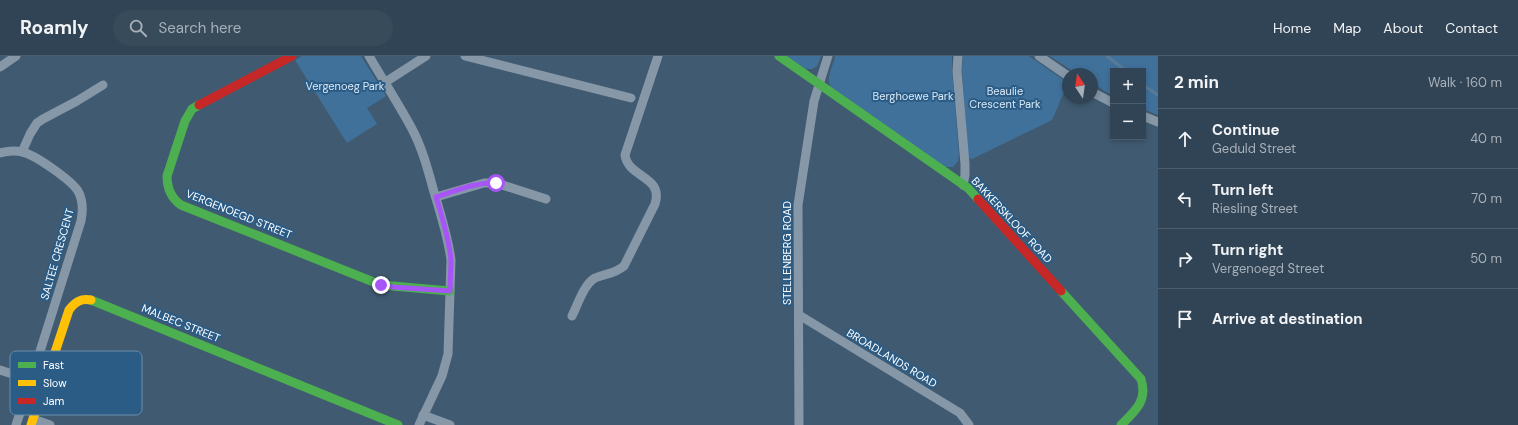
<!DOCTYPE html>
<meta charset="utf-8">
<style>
:root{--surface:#304455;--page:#384b5b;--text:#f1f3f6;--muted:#a8b0b9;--line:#4b5c6c}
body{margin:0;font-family:"DM Sans",sans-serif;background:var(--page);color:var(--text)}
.controls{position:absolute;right:12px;top:12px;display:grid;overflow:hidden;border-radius:0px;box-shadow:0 2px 6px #0003}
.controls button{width:36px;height:36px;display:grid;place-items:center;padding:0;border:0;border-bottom:1px solid var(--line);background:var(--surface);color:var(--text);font:20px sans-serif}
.compass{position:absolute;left:1062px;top:12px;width:36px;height:36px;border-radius:50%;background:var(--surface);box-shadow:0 2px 6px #0003;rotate:347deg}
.stop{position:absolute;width:12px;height:12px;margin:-9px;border:3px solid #a855f7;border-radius:50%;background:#fff}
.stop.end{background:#a855f7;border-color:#fff;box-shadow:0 1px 4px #0008}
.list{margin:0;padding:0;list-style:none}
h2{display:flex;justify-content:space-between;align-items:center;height:52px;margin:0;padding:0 16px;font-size:17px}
h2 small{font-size:13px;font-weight:400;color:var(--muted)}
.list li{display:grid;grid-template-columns:26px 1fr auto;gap:12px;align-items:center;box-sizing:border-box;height:60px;padding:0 16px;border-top:1px solid var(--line)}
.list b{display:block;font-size:15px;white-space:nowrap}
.list p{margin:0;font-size:13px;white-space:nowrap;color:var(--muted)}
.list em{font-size:13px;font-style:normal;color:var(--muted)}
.icon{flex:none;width:22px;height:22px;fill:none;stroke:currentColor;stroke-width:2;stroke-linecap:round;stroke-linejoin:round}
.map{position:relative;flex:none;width:1158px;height:369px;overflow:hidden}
header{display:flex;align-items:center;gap:24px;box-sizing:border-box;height:56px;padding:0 20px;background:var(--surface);border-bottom:1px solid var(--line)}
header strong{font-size:19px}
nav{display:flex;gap:22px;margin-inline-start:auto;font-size:14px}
.search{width:280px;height:36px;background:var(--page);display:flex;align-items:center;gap:10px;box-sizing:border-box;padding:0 14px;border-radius:22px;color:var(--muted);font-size:15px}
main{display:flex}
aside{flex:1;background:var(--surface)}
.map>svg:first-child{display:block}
.green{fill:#40719b}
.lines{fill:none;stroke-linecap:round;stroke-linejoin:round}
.stream{stroke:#597b96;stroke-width:3}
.street{stroke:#8697a7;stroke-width:9}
.fast{stroke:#4caf50;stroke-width:9}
.slow{stroke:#ffc107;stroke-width:9}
.jam{stroke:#c62828;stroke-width:9}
.route{stroke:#a855f7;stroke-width:5}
.labels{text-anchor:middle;stroke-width:4;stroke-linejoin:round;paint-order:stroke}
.park-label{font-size:11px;fill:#d9e9f6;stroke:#2b5c86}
.street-label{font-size:11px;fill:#fff;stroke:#2b5c86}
.key{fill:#2b5c86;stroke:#6b8daa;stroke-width:1}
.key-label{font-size:11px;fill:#fff}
</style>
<header>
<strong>Roamly</strong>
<div class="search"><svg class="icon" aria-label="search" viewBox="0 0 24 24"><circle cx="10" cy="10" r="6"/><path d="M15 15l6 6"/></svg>Search here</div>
<nav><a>Home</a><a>Map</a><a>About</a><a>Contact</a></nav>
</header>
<main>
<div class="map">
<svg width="1158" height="369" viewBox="0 0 1158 369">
<rect width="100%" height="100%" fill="#405b71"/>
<!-- green -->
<g class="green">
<polygon points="302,0 361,0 386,40 367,52 377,68 347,87 295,4"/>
<polygon points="786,0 821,0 817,10 812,13 806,13"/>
<path d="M835 0H952V14L959 98 958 105 953 111H943L831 31C825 21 834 10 835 0Z"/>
<polygon points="963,0 1029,0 1068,27 1052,64 972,103 969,102 968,100 962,14"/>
<polygon points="1050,0 1158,0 1158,59 1143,53 1143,15 1113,15 1113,40 1092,27 1092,18 1077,18"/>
</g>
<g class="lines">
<!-- stream -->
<g class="stream">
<polyline points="1107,0 1126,15"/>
<polyline points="1143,29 1158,39"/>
</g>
<!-- street -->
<g class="street">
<path d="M369 0C383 24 398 47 411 71 422 91 428 114 434 136 441 159 448 181 451 204L448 298 442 320 419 369"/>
<polyline points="465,0 631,42"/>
<polyline points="958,0 957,15 965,108 965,119 963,129"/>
<polyline points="1039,0 1068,20"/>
<polyline points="0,11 16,0"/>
<polyline points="384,27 426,0"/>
<polyline points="1092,36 1113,47"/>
<polyline points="1143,60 1158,66"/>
<polyline points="22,96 30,78 37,67 43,63 77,45 103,29"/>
<path d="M0 97C7 95 14 94 22 96 34 98 71 124 78 135 83 144 83 155 81 165L31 324 0 314"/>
<polyline points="436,141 484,127 496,127 546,143"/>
<polyline points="799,259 960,357 969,369"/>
<path d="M572 260C578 248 584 228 595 222 606 217 613 219 624 210L655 148C664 120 628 122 625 99L658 0"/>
<polyline points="423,359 450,369"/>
<polyline points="33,363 50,369"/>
<polyline points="16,369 31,324"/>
<polyline points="799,369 798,149 814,45 828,0"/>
</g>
<!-- fast -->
<g class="fast">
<polyline points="779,0 968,132 978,143"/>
<path d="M199 49 192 53 185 65 167 120C167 133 171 142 181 149L381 229 450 235"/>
<path d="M1061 235 1141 323C1148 345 1135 355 1121 369"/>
<polyline points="91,244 398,369"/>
</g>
<!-- slow -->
<path class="slow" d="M31 369 69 254C75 246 81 242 91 244"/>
<!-- jam -->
<g class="jam">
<polyline points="199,49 292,0"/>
<polyline points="978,143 1061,235"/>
</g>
</g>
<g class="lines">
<!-- route -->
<path class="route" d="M381 229 393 231 450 235C450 225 451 214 451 204 449 182 442 161 436 141 456 135 475 126 496 127"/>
</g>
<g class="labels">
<!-- park labels -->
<g class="park-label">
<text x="345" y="34">Vergenoeg Park</text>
<text x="1005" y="39">Beaulie<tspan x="1005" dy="13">Crescent Park</tspan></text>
<text x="913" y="44">Berghoewe Park</text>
</g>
<!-- street labels -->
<g class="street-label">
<text transform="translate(239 158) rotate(22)" y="4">VERGENOEGD STREET</text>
<text transform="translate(1012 164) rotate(47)" y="4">BAKKERSKLOOF ROAD</text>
<text transform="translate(787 197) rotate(-90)" y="4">STELLENBERG ROAD</text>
<text transform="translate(57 198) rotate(-74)" y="4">SALTEE CRESCENT</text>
<text transform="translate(181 267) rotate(22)" y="4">MALBEC STREET</text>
<text transform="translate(892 302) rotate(31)" y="4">BROADLANDS ROAD</text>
</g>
</g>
<!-- legend -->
<rect x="10" y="295" width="132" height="64" rx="6" class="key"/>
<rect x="18" y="306" width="18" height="6" fill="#4caf50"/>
<rect x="18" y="324" width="18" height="6" fill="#ffc107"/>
<rect x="18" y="342" width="18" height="6" fill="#c62828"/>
<g class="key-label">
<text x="43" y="313">Fast</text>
<text x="43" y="331">Slow</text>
<text x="43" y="349">Jam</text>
</g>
</svg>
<div class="controls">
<button>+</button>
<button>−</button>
</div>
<svg class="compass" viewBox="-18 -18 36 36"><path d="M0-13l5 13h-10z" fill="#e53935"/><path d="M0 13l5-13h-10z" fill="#a8b0b9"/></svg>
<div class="stop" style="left:496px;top:127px"></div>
<div class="stop end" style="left:381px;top:229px"></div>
</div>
<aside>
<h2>2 min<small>Walk · 160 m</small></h2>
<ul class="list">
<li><svg class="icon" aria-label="ahead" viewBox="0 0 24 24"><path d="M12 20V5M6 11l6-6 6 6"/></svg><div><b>Continue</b><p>Geduld Street</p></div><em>40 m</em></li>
<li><svg class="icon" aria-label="left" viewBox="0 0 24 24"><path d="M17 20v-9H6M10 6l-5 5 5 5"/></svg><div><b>Turn left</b><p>Riesling Street</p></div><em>70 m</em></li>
<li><svg class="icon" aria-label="right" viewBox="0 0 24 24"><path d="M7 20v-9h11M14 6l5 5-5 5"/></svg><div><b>Turn right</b><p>Vergenoegd Street</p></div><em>50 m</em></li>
<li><svg class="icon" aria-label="arrive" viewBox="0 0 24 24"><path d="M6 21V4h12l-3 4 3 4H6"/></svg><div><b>Arrive at destination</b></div></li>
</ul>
</aside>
</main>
